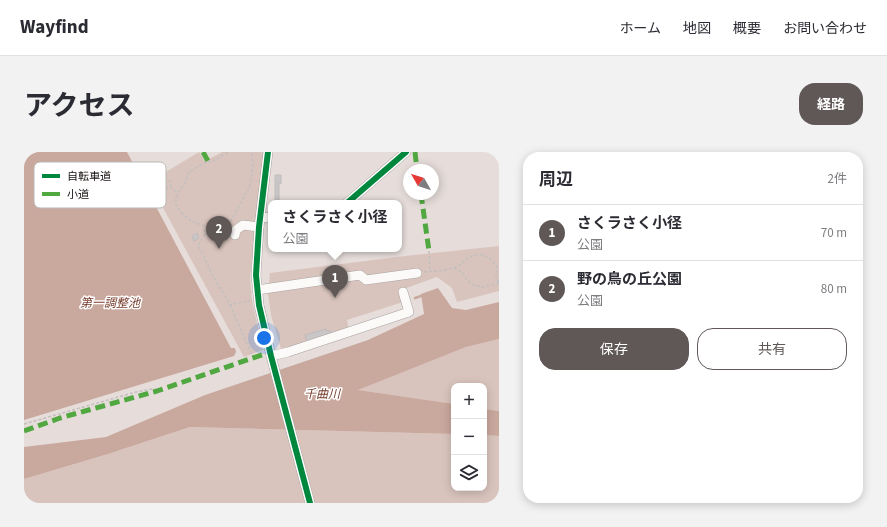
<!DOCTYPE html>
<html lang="ja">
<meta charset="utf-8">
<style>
:root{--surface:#fff;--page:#f2f2f3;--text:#2b2b33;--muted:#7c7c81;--line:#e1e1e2;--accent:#5f5856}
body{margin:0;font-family:"Source Sans 3","Noto Sans JP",sans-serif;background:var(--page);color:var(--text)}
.controls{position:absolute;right:12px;bottom:12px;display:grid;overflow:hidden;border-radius:8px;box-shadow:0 2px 10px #0003}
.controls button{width:36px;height:36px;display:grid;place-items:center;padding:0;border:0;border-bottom:1px solid var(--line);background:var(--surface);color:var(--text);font:20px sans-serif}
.compass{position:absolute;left:379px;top:12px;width:36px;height:36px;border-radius:50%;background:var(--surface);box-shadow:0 2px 10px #0003;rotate:309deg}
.you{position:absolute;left:240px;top:186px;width:14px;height:14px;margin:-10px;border:3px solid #fff;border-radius:50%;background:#1a73e8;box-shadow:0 0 0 6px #1a73e833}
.badge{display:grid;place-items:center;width:26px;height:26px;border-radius:50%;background:var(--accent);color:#fff;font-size:13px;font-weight:700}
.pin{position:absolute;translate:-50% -33px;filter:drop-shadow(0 1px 2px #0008)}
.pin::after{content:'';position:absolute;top:21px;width:14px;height:12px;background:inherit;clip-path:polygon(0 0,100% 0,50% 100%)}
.popup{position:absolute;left:244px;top:48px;width:134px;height:52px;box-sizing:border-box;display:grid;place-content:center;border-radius:8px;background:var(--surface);filter:drop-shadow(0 1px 3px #0005);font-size:13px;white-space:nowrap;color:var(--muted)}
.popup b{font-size:15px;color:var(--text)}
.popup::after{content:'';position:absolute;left:50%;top:100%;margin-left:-8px;border:8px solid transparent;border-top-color:var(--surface)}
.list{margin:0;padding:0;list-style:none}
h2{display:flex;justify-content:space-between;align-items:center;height:52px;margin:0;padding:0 16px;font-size:17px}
h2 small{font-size:13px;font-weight:400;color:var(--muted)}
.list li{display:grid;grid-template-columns:26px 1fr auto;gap:12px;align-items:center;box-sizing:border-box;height:56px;padding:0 16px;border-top:1px solid var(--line)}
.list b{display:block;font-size:15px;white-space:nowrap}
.list p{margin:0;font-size:13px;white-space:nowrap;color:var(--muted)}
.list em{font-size:13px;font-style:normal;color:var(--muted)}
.actions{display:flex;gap:8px;padding:12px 16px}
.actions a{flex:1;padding:9px 0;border:1px solid var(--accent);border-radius:16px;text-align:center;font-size:14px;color:var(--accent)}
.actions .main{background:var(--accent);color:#fff}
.icon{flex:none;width:22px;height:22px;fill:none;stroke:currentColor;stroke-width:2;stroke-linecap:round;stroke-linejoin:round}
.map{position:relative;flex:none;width:475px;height:351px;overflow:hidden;border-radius:16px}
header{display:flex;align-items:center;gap:24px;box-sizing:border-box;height:56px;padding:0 20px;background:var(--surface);border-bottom:1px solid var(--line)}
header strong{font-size:19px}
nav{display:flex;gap:22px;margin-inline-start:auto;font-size:14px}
.intro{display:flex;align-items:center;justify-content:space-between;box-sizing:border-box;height:96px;padding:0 24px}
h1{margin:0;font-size:28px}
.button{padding:10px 18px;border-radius:16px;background:var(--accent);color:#fff;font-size:14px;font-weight:700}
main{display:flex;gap:24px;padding:0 24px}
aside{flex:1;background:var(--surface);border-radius:16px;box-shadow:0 2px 10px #0003}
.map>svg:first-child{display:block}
.green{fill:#d9c4bd}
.water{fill:#c9a89e}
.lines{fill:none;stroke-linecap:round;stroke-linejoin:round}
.stream{stroke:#c9a89e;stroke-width:2.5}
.building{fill:#cac6c7;stroke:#bebbbc}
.minor-casing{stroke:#a8a2a0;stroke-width:10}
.path{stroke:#c2bfbe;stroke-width:1.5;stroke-dasharray:3 2;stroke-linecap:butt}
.minor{stroke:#fbfaf9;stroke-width:9}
.quiet{stroke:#51a841;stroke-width:5;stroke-dasharray:10 5;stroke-linecap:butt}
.cycleway-casing{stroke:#fff;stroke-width:8}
.cycleway{stroke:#00873e;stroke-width:6}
.labels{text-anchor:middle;stroke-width:3;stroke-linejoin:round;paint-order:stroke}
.water-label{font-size:12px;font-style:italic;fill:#773d2c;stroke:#fff}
.key{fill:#fff;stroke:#b9b8b7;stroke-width:1}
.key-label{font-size:11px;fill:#16110f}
</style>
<header>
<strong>Wayfind</strong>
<nav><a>ホーム</a><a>地図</a><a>概要</a><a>お問い合わせ</a></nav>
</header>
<div class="intro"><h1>アクセス</h1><a class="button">経路</a></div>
<main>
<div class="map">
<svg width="475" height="351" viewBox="0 0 475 351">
<rect width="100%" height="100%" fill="#e6ddda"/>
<!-- green -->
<g class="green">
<polygon points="175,0 181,9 198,0 240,0 226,126 228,148 239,198 220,205 125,30"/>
<polygon points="475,94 475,139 433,150 428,136 413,125 377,138 379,150 323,168 325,178 257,197 247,163 244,142 246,121 381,104"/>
<polygon points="475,187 475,259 460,257 460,234 430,234 430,252 333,238 442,195"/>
<polygon points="166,275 430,282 430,336 460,336 460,283 475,284 475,351 0,351 0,327 84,302"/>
</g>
<!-- water -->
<g class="water">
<polygon points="0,0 103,0 207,196 211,196 212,200 210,204 0,268"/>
<polygon points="414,136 428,156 442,158 475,150 475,187 442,195 334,238 430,252 430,282 166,275 84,302 0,327 0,295 82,285 181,243 344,188 400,162 397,142"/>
<polygon points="460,257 475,259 475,284 460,283"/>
</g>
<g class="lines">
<!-- stream -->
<polyline class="stream" points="391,146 397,144"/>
</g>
<!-- building -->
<g class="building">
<polygon points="251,23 257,23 257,32 255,31 255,49 258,49 257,51 251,51"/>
<polygon points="173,81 175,86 170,89 168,84"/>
<polygon points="302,177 303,179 306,179 308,183 283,190 281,183"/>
</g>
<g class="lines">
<!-- minor casing -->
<g class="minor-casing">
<g id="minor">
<polyline points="244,0 235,75 232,123 235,153 247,204 286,351"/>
<polyline points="323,51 382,0"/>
<polyline points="237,66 247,65"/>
<polyline points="211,83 212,78 219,73 235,75"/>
<polyline points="233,138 336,123 342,128 393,121"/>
<polyline points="247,204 264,200 385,160 379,140"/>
</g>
</g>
<!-- path -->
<g class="path">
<path d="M204 0 188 10 184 9 165 20C163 24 163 29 160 32 153 44 146 49 158 61 164 68 170 71 179 73L181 82 174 94C180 103 183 113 188 122 194 133 201 142 206 153L226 148"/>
<circle cx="143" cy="32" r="4"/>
<polyline points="146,35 154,41"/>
<polyline points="204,74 226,34 229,13 227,0"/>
<polyline points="181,82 190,87 198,84 203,79"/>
<polyline points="405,99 406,119"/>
<polyline points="430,116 439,121 443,128 449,133 458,135 475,131"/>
<path d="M400 120C410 119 420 119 429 116 436 115 439 109 444 106 457 98 466 105 473 115L472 125 475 131"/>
<polyline points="206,153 229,205"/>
<polyline points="0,272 112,240 128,237 133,239"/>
</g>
<!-- minor -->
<use href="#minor" class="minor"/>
<!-- quiet -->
<g class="quiet">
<polyline points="179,0 184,9"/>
<polyline points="391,0 393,18"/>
<polyline points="397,42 405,99"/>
<polyline points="0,279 36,266 133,239 246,200"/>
</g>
<!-- cycleway casing -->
<g class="cycleway-casing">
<g id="cycleway">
<polyline points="244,0 235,75 232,123 235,153 247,204 286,351"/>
<polyline points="323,51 382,0"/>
</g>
</g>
<!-- cycleway -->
<use href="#cycleway" class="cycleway"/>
</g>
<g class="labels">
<!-- water labels -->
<g class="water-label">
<text x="86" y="155">第一調整池</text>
<text x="298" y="246">千曲川</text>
</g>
</g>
<!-- legend -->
<rect x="10" y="10" width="132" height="46" rx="6" class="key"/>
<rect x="18" y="22" width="18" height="4" fill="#00873e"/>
<rect x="18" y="40" width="18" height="4" fill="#51a841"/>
<g class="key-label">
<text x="43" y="28">自転車道</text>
<text x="43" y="46">小道</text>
</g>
</svg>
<div class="controls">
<button>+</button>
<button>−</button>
<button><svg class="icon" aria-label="layers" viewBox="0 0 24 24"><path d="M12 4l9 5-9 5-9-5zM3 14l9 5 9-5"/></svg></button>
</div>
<svg class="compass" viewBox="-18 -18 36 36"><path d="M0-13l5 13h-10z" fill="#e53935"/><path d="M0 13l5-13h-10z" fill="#7c7c81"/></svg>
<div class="you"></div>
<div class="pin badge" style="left:311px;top:146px">1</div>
<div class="popup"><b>さくラさく小径</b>公園</div>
<div class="pin badge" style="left:195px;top:97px">2</div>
</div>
<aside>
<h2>周辺<small>2件</small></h2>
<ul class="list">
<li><span class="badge">1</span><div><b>さくラさく小径</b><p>公園</p></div><em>70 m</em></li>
<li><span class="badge">2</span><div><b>野の鳥の丘公園</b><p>公園</p></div><em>80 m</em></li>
</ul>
<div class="actions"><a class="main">保存</a><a>共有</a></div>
</aside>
</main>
